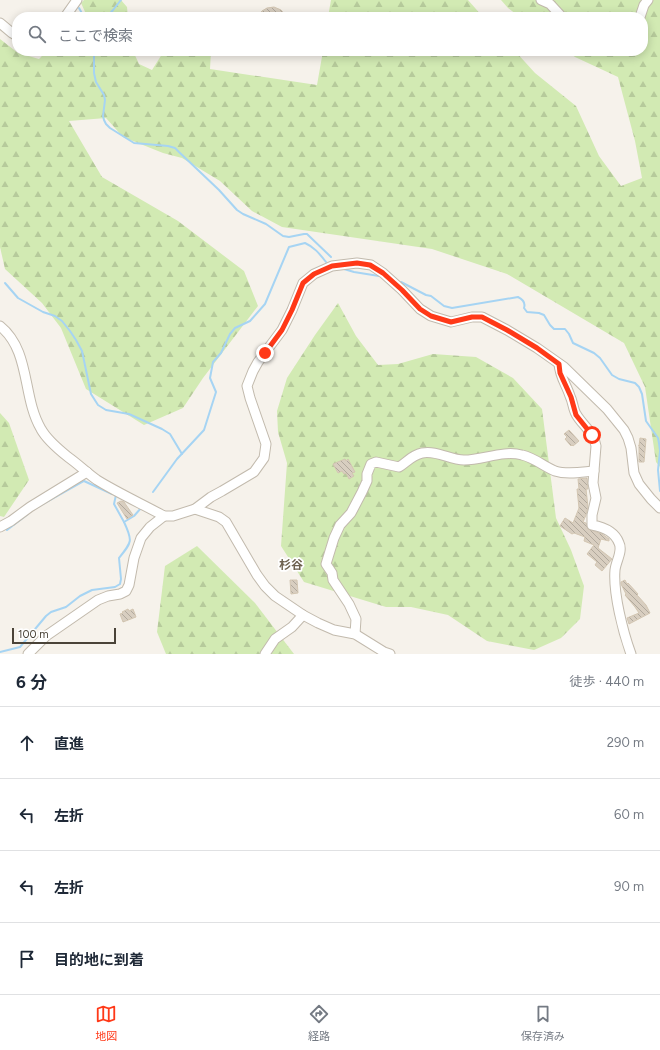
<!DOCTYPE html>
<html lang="ja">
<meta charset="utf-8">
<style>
:root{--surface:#fff;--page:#f6f6f7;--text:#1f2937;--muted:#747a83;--line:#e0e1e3;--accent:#ff3918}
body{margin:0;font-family:Figtree,"Noto Sans JP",sans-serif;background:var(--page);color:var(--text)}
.scale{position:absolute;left:12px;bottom:10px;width:104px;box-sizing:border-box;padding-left:4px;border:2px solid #4a4338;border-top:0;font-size:11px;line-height:14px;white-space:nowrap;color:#4a4338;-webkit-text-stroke:3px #fff;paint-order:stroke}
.stop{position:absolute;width:12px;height:12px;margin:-9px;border:3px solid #ff3918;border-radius:50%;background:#fff}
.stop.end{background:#ff3918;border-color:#fff;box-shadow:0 1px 4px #0008}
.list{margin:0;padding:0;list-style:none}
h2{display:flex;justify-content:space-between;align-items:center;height:52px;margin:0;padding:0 16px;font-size:17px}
h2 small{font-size:13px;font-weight:400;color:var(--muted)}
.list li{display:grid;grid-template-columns:26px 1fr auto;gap:12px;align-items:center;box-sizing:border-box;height:72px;padding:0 16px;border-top:1px solid var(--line)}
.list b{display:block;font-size:15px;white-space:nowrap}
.list em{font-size:13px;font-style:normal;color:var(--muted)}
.icon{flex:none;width:22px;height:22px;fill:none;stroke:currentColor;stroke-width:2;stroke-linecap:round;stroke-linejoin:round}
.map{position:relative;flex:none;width:660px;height:654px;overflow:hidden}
.search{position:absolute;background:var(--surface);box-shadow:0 2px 10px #0003;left:12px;right:12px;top:12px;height:44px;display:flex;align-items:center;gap:10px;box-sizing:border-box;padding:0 14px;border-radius:16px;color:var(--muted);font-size:15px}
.sheet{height:340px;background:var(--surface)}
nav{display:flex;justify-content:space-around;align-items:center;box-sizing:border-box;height:56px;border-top:1px solid var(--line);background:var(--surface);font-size:11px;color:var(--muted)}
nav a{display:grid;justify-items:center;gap:2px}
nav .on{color:var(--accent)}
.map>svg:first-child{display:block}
.forest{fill:url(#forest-firs)}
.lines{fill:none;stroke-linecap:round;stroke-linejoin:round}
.stream{stroke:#a6d4f3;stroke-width:2}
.building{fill:url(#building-back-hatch);stroke:#d3c6b2}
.minor-casing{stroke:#c2baad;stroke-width:11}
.minor{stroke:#fff;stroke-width:9}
.route{stroke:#ff3918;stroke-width:5}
.labels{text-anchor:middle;stroke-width:3.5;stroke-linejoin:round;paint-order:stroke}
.quarter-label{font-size:12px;font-weight:bold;fill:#6d614f;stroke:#fff}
</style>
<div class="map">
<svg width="660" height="654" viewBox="0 0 660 654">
<defs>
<pattern id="forest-firs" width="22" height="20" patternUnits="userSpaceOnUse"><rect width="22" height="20" fill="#d2eab3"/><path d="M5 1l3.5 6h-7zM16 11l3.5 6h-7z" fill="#b6ca9b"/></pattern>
<pattern id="building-back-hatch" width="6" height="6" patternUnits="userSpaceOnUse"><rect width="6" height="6" fill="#d8cec0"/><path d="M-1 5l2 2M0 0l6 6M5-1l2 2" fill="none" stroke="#b1a99d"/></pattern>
</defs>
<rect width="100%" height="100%" fill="#f6f2eb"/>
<!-- forest -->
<g class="forest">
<polygon points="84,0 121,0 127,7 128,17 111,17 86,14 81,3"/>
<polygon points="331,0 468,0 483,17 328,17"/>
<polygon points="501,0 660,0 660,467 656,462 645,387 624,343 507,274 432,249 282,227 252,211 220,181 182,158 163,153 123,137 106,118 69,121 102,177 178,221 244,271 258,306 203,378 183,408 144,425 86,389 61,328 42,303 5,269 0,247 0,39 18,53 39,59 47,51 133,51 139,64 152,70 164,51 211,51 210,69 317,85 323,51 515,51 535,73 576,106 599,156 621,186 642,178 635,141 618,77 575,57 567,51 643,51 643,17 520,17 508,8"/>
<polygon points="338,303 356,336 378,365 398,364 433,354 476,357 513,378 542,409 556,518 571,550 584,586 580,619 561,638 534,650 487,641 448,615 411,607 386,607 304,582 281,546 287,463 278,432 277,411 287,378 315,335"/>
<polygon points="0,413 9,423 29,480 4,517 0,516"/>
<polygon points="197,546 255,603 294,654 166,654 157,632 165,566"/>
</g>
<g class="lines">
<!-- stream -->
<g class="stream">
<polyline points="79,8 84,17"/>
<polyline points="107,17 113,10 121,0"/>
<polyline points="94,51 94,73 96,82 104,95 105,100 103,116 104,120 106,124 110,128 134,143 168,146 175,148 179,152 219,190 237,210 243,214 266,224 283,236 289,237 304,234 307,234 331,257"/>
<polyline points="344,269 354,272 379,276"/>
<path d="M401 282 426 295 431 296 444 306 452 308 518 297C522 299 526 302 524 308L527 312 539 313 544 315 550 325 554 329H565L569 334 573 343 594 353 600 358 612 375 619 379 635 383 639 387 642 394 646 421 658 438 659 443 660 451 658 470 660 491"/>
<polyline points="5,283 18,298 43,312 55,316 62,321 70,331 76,340 82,351 91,394 98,405 106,410 129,414 162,429 170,434 182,454"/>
<path d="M153 492 177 459 204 430 216 392 210 378 213 362 221 353 230 334 235 328 250 321 265 304 289 247 305 243C314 247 319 253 326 262"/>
<polyline points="116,495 114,504 124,522"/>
<polyline points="36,508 84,481 112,494"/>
<polyline points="6,529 7,530 28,514"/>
<path d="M0 652 20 647 46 616 51 612 66 607 80 596 92 590 115 587 120 584 121 579 119 558C132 542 133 541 124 522L134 516 141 508"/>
</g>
</g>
<!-- building -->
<g class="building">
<polygon points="274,7 281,10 287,17 257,17 262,11 267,8"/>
<polygon points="569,430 579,441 573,446 572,445 571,446 565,439 567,437 564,434"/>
<polygon points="640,438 646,439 644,462 639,462 639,445 639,446"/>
<polygon points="345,459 346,461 348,459 355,472 352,473 354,476 349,479 346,473 344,474 342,471 338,473 333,464"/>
<polygon points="587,478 588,489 586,489 588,507 586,515 583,522 586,523 588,529 602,534 609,539 609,541 601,539 598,548 612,559 602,571 595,565 597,562 587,554 594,545 584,541 585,537 574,533 572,534 560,526 565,518 573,523 579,508 577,489 579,489 578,479"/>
<polygon points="121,501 124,502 133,515 127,519 117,503"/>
<polygon points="290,580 297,580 298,593 291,594"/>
<polygon points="625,580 627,584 628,583 638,594 637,595 646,605 650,613 629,624 627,618 639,613 635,607 625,595 626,594 621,584 621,582"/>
<polygon points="128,609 129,611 133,609 136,617 123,622 120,614 123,613 122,612"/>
</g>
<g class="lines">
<!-- minor casing -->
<g class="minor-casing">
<g id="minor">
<polyline points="541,0 550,4 562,17"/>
<polyline points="65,17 77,0"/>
<polyline points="640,17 644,5 648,0"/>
<polyline points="0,23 12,33 17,36"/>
<path d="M0 326C31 351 22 397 41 429 47 440 58 449 68 457 78 464 87 473 97 480 118 493 142 504 164 516H173L195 509 211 497 222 491 254 472 264 458 266 444 250 398 247 386 253 371 258 362 282 330 292 310 303 283 314 274 332 266 357 263 371 265 383 273 402 290 420 309 431 316 451 322 472 317H482L507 330 537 348 564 367 607 409 624 430 628 438 631 448 634 473 639 484 651 499 660 508"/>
<path d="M559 364C560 377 566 384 570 396 573 402 573 409 576 414 582 425 594 432 596 446L593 483 596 498 592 515V525C603 527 615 532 619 543 623 551 616 561 615 570 613 593 623 632 631 654"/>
<polyline points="195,509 219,517 226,522 257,575 265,586 275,596 303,615 318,623 334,630 355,634 384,652 390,654"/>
<polyline points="0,527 11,521 30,507 87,472"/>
<path d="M355 634 356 619 349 604 333 580 332 573 326 564 334 538 340 525 351 513 362 492 367 481V474L371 464 376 462 399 467C407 462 412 455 422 453 437 450 450 460 464 460 483 460 503 450 522 455 535 458 543 466 555 471 567 475 582 472 594 471"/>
<polyline points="28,654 46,636 98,600 108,596 120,594 126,591 129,585 134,558 141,538 150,527 164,516"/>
<polyline points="265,654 275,639 292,627 303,615"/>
</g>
</g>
<!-- minor -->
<use href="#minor" class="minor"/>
</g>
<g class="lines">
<!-- route -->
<polyline class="route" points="265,353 282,330 292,310 303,283 314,274 332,266 357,263 370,265 383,273 402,290 420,309 431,316 451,322 472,317 482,317 507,330 537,348 559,364 560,373 571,397 576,415 592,435"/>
</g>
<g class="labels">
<!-- quarter labels -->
<g class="quarter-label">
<text x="291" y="569">杉谷</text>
</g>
</g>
</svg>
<div class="scale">100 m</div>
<div class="stop" style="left:592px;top:435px"></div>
<div class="stop end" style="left:265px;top:353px"></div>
<div class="search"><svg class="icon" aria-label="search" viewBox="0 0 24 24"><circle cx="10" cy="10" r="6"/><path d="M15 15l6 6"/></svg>ここで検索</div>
</div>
<section class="sheet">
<h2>6 分<small>徒歩 · 440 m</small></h2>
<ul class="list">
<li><svg class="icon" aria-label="ahead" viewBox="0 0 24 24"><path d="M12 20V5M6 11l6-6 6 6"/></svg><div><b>直進</b></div><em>290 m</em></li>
<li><svg class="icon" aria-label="left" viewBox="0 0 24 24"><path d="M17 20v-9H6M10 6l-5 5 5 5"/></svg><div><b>左折</b></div><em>60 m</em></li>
<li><svg class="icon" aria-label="left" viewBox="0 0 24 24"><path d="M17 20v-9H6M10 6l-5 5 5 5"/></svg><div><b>左折</b></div><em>90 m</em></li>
<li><svg class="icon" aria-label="arrive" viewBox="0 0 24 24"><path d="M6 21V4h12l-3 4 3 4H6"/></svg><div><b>目的地に到着</b></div></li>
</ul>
</section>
<nav>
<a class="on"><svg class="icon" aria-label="map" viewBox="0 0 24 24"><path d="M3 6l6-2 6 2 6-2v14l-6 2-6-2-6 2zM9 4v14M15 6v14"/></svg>地図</a>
<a><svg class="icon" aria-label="directions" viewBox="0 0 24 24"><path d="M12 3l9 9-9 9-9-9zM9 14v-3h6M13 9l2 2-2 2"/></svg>経路</a>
<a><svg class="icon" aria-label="saved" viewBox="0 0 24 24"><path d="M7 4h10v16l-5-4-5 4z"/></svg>保存済み</a>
</nav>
